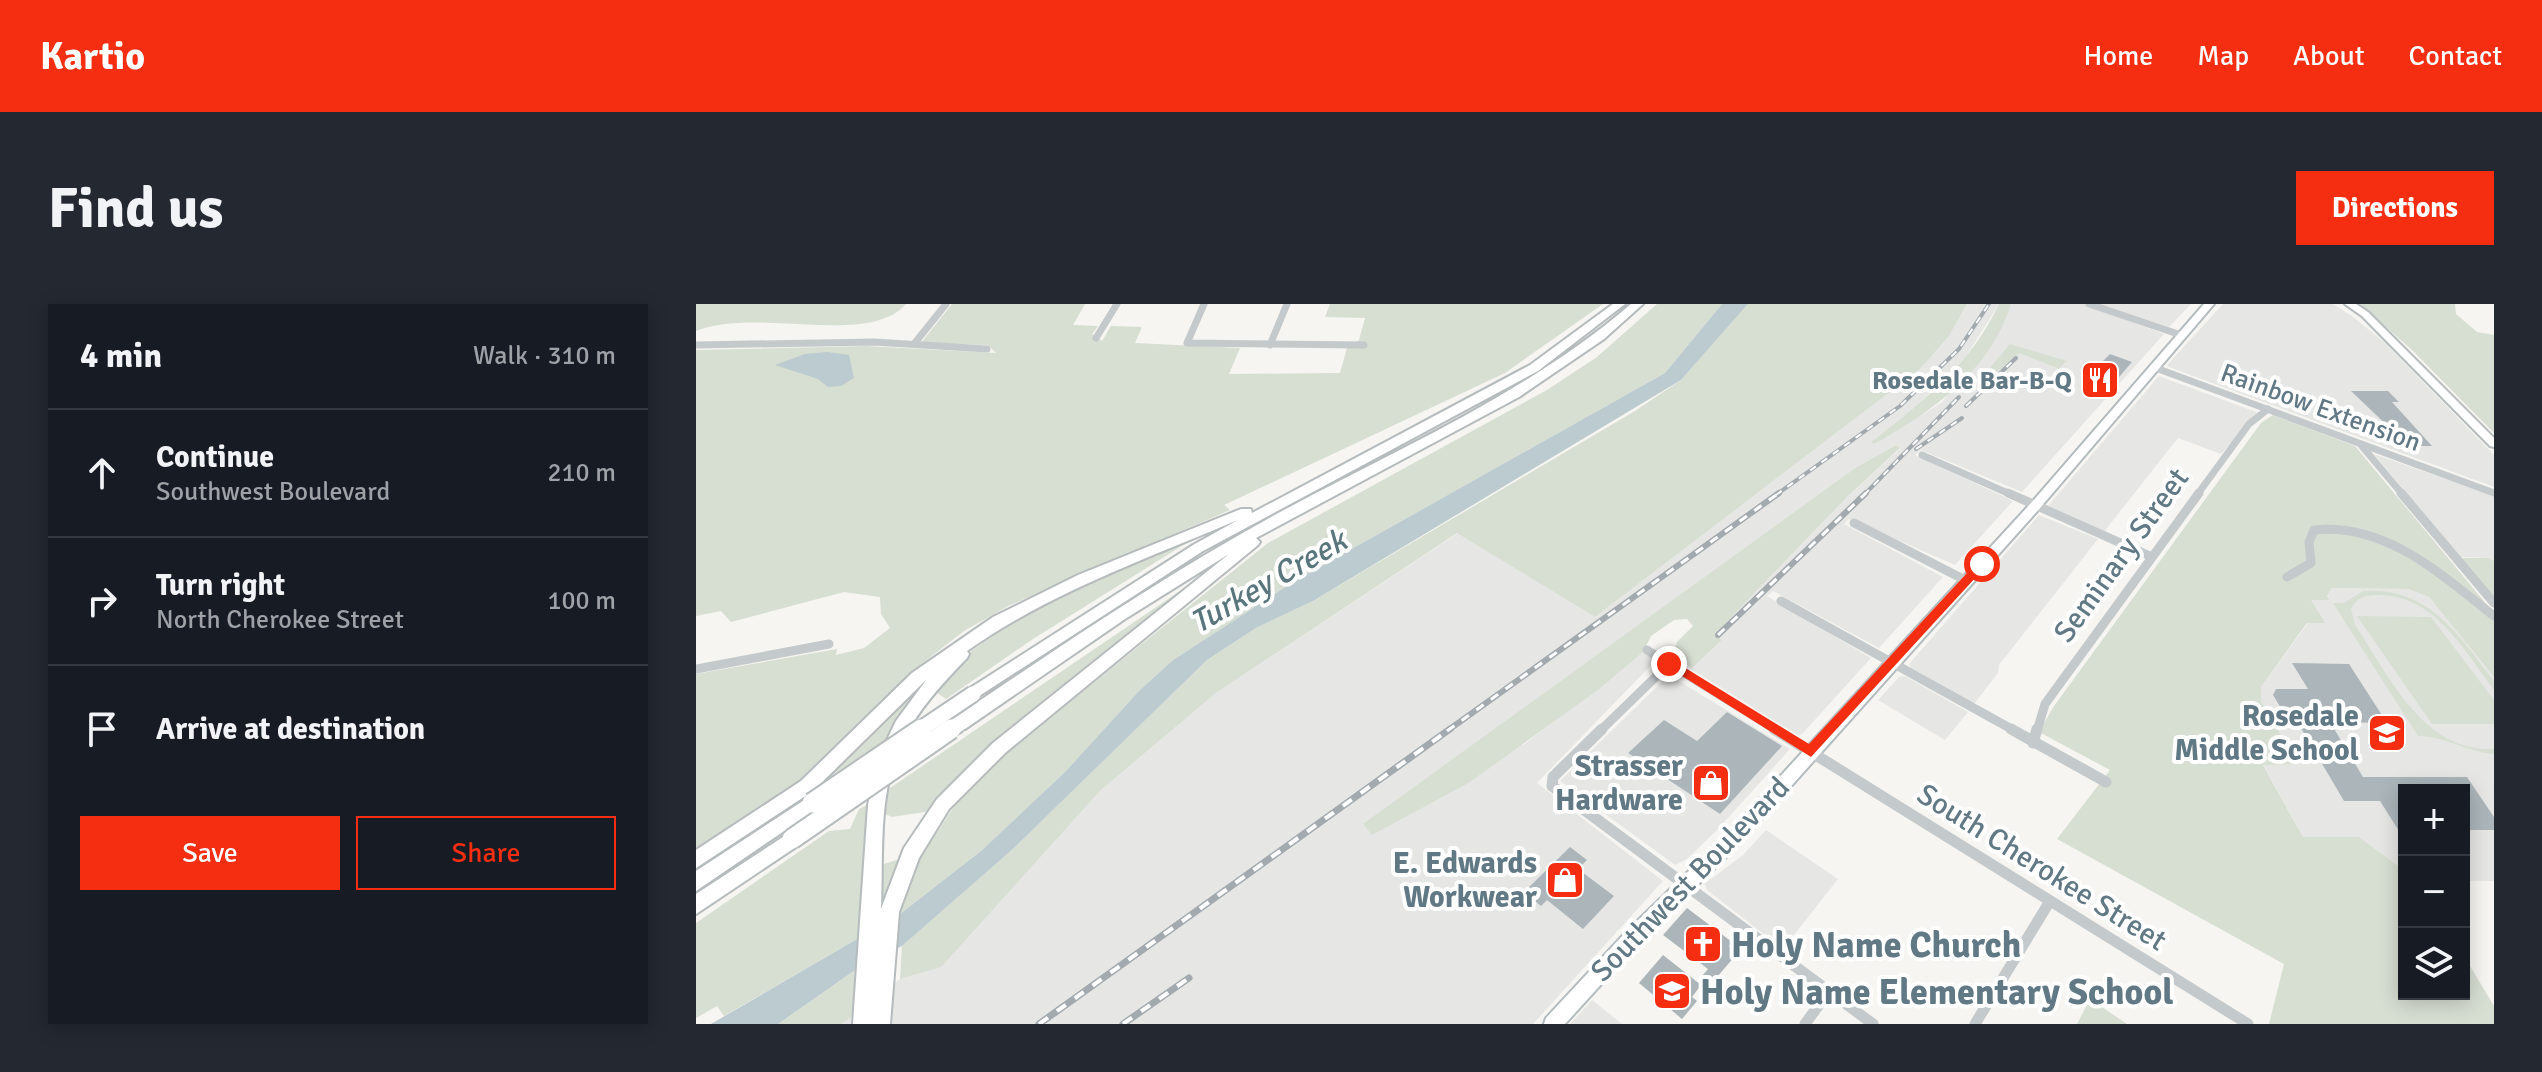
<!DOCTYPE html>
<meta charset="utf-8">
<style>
:root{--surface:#171b24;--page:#242831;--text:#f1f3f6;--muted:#9ea1a6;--line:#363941;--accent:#f52d11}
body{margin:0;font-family:Signika,sans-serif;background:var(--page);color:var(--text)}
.controls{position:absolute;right:24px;bottom:24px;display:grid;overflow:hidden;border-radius:0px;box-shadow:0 4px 20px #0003}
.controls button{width:72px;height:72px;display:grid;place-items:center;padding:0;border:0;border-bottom:2px solid var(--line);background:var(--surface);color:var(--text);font:40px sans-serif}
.stop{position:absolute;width:24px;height:24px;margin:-18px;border:6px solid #f52d11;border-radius:50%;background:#fff}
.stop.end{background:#f52d11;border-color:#fff;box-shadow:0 2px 8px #0008}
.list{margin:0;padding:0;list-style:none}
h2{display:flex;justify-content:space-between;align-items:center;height:104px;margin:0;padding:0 32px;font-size:34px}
h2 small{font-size:26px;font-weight:400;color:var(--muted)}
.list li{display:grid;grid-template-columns:52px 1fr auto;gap:24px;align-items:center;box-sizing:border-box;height:128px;padding:0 32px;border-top:2px solid var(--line)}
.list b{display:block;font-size:30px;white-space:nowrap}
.list p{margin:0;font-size:26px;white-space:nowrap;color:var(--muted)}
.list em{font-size:26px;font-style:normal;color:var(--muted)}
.actions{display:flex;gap:16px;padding:24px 32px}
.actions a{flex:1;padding:18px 0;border:2px solid var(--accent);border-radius:0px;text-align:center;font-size:28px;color:var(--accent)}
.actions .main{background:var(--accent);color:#fff}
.icon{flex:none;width:44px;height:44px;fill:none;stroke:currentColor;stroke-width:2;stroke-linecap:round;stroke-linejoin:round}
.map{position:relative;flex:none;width:1798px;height:720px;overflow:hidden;border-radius:0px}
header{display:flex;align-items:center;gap:48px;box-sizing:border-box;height:112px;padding:0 40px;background:var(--accent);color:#fff}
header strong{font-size:38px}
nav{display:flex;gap:44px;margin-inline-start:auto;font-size:28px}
.intro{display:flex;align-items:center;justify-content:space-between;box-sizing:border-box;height:192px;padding:0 48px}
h1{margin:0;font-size:56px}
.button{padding:20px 36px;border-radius:0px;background:var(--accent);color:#fff;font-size:28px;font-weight:700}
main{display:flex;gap:48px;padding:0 48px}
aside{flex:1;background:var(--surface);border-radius:0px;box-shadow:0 4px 20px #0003}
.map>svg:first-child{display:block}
.built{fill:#e6e7e4;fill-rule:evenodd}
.green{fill:#d7ded2}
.water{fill:#bccbcf}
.building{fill:#acb6ba}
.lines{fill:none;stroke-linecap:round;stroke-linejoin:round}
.secondary-casing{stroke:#b4bbbe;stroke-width:4}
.primary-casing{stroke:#b7bcbf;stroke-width:4}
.highway-casing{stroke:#b6bbbd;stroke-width:4}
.street-far2{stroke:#c4c9cb;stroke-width:7}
.street-far1{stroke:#c4c9cb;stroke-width:9}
.street{stroke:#c4c9cb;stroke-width:11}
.secondary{fill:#fff;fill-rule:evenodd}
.primary{fill:#fff;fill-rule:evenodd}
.highway{fill:#fff;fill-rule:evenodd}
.rail-far2-casing{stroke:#a2aaaf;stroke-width:4}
.rail-far1-casing{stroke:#a2aaaf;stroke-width:6}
.rail-casing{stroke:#a2aaaf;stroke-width:7}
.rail-far2{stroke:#fff;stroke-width:2;stroke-dasharray:7;stroke-linecap:butt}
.rail-far1{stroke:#fff;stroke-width:3;stroke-dasharray:9;stroke-linecap:butt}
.rail{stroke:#fff;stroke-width:4;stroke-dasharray:11;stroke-linecap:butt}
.highway-bridge-far1-casing{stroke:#b6bbbd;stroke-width:19;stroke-linecap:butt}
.highway-bridge-casing{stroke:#b6bbbd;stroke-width:23;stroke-linecap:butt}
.highway-bridge-far1{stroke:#fff;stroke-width:15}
.highway-bridge{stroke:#fff;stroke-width:19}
.route{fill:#f52d11}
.labels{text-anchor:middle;stroke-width:8;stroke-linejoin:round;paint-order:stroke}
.far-poi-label{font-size:26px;font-weight:bold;fill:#617985;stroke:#fff;text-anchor:end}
.far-street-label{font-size:26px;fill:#617985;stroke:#fff}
.street-label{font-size:30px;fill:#617985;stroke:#fff}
.poi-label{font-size:30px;font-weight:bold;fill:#617985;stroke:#fff;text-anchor:end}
.water-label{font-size:32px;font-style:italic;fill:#58767c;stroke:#fff}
.near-poi-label{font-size:36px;font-weight:bold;fill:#617985;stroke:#fff;text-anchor:start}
</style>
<header>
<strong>Kartio</strong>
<nav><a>Home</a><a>Map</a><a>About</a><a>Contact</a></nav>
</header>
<div class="intro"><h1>Find us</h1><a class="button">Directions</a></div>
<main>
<aside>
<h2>4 min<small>Walk · 310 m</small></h2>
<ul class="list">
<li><svg class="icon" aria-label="ahead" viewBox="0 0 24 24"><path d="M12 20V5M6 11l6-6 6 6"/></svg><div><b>Continue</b><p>Southwest Boulevard</p></div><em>210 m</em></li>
<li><svg class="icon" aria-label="right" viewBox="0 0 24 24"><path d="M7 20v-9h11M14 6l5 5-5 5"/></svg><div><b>Turn right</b><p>North Cherokee Street</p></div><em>100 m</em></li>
<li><svg class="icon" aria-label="arrive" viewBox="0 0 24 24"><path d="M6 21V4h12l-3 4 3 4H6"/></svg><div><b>Arrive at destination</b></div></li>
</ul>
<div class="actions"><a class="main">Save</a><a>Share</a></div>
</aside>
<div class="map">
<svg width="1798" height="720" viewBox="0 0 1798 720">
<rect width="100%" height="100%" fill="#f6f5f1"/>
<!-- built -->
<g class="built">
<path d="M1271 0H1303L1269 54 1220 103 1175 138 1178 140 1245 99 1296 41 1315 0H1388L1468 30 1326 188 1225 146 1219 151 1317 197 1259 261 1153 215 1148 220 1247 273 1183 344 1077 287 1071 292 1175 354 1106 430 1102 431 995 365 1026 336 1018 331 1152 192 1204 145 1200 141 1159 164 804 421 827 441 947 348 961 355 841 479 967 577 837 720H145L204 675 245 662 405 486 520 389 762 229 899 313 1224 65 1253 32ZM1315 41 1370 57V58L1363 65 1323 49 1281 78Z"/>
<polygon points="1402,0 1495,0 1473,23"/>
<polygon points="1527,0 1637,0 1656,12 1688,38 1798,151 1798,183 1473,63 1471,61"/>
<polygon points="1463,72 1563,109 1525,150 1482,134 1407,229 1352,202"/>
<polygon points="1678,150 1798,192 1798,257 1793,254 1763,253"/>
<polygon points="1343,211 1402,235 1303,361 1302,369 1278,400 1215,364 1213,360"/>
<polygon points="1636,284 1712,285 1733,293 1798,373 1798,577 1768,577 1768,486 1708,486 1708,566 1663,533 1607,533 1567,460 1602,460 1565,397 1565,383 1612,319 1614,296 1631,293"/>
<polygon points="973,371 1094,445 1024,523 991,555 979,561 864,477"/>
<polygon points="1209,372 1272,408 1249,436 1182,396 1203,373"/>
<polygon points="1070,526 1142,575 1087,645 1011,586 1007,577 1008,573 1015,575 1047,551"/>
<polygon points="896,696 926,720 874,720"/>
</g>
<!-- green -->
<g class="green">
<path d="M0 0H210C171 44 60 2 0 27Z"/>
<polygon points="256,0 389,0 377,21 402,22 396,30 406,37 415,22 446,23 439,39 544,44 533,70 644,69 651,44 663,36 669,14 629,13 634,0 907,0 809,69 528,201 534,206 312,302 268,327 215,368 121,466 0,548 0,370 141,345 140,351 168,344 194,324 185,310 184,293 148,288 35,318 25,307 0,312 0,46 170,42 300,49 292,41 225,39"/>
<polygon points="961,0 1026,0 969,69 597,278 477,356 443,387 369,468 285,547 204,610 28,712 21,702 0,714 0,619 133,527 154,525 163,505 173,500 166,567 229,547 270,484 297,459 572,239 851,86 901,53"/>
<polygon points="1052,0 1271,0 1253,32 1224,65 899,313 761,229 520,389 405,486 245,663 204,675 206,642 317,545 511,356 560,324 617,297 939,107 985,76"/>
<path d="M1303 0H1315C1294 67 1236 108 1178 140L1175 138C1226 99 1275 60 1303 0Z"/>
<polygon points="1664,0 1759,0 1760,10 1781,28 1798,31 1798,129 1716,46"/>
<polygon points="1314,40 1371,57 1363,65 1323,49 1288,79 1280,80"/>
<polygon points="1577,111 1659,142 1792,302 1798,314 1798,373 1733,293 1712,285 1636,284 1631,292 1633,296 1615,296 1629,319 1611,319 1565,383 1565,397 1602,460 1567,461 1607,533 1663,533 1708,566 1708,690 1768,690 1768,652 1798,702 1798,720 1573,720 1588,660 1361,535 1414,466 1343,428 1358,402 1565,119"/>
<polygon points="1200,141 1204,144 1152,192 1018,331 1026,336 995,365 979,346 981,338 997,322 991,315 978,316 955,332 947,348 903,385 774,478 676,531 667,520 1159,164"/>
<polygon points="489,235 492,238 337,335 250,395 237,386 270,351 329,308"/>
<polygon points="1763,254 1793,254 1798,257 1798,295"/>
<polygon points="503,274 506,275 235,507 196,513 189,510 191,486"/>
<path d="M1667 287C1732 282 1763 331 1798 377V386C1768 346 1738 290 1681 291 1669 291 1660 294 1655 305L1659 321C1692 370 1727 449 1798 445V450C1771 448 1748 432 1722 432L1637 299H1648Z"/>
<polygon points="1661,312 1735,313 1798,396 1798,420 1736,420"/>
<polygon points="227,378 191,435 123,480"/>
<polygon points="162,664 158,711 145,720 82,720"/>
<polygon points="1394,695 1431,720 1381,720"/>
</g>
<!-- water -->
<g class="water">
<polygon points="1026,0 1052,0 985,76 617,297 560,324 511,356 317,545 206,642 162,664 82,720 15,720 204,610 285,547 369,468 443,387 477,356 597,278 969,69"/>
<polygon points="131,48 153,51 158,74 145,82 132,83 122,75 79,61 109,50"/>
</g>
<!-- building -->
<g class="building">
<polygon points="1414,50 1436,58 1412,86 1387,77"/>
<polygon points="1655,87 1692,87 1703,98 1696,98 1736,142 1710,142 1695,136 1699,129"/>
<polygon points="1596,359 1653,360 1691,419 1634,418 1667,473 1771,473 1798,513 1798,526 1768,526 1768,486 1708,486 1708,535 1684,497 1648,497 1596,409 1588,409 1577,391 1580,385 1612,385"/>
<polygon points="1031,408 1086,442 1024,510 932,449 968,416 1001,437"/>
<polygon points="874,543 891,556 882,565 918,592 887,625 851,596 845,602 828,588"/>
<polygon points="991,604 1036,638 1033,642 1039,646 1039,652 1016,679 1006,672 1012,665 967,631"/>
<polygon points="967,651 1005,681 996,693 1001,697 986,715 943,679"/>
</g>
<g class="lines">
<!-- secondary casing -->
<g class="secondary-casing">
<polygon id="secondary" points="1508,0 1518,0 1344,204 1046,537 941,641 869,720 848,720 850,714 929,629 1034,527 1336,198"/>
</g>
<!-- primary casing -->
<g class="primary-casing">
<polygon id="primary" points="1649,0 1660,0 1672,8 1798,134 1798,143 1794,142 1666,12"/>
</g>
<!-- highway casing -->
<g class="highway-casing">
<g id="highway">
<path d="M917 0H929L842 67 507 247 277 396 271 394 269 390 271 386 497 241 542 216C450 255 353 289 271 347L273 350 271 354C241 385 209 420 197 461 183 506 187 558 185 605L208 544 241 495 297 439 533 250 429 315 269 425H257L255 420 257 415C364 342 472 269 586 207 707 142 830 90 935 0H947L908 35 823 93 560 234 564 238 562 241 309 449 253 505 223 554 203 608 194 720H157L172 501 179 461 200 417 231 375 117 487 0 564V546L105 477 216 369 297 313 382 271 545 205H555L556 209 834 61Z"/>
<polygon points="116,491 122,494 125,499 122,504 0,587 0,567"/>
<polygon points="96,527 103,529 105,535 103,541 0,610 0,590"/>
</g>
</g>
<!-- street-far2 -->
<g class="street-far2">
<polyline points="508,0 491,39 668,41"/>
<polyline points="1393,0 1485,31"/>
<polyline points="400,34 421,0"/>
<polyline points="218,40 250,0"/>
<polyline points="0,41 178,38 291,45"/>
<polyline points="574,41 591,0"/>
<polyline points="1457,63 1798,189"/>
<polyline points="1665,141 1707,191"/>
<polyline points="1226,151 1316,191"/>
<polyline points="1501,191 1553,120 1572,105"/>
</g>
<!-- street-far1 -->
<g class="street-far1">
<polyline points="1312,189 1454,252"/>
<polyline points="1705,189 1798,299"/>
<polyline points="1158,219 1271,277"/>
<path d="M1591 273 1615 259 1613 238 1618 226C1689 218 1746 271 1798 312"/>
<polyline points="1085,297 1319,427"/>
<polyline points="951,346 1082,427"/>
<polyline points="0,365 133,340"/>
<polyline points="904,427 973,360"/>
<polyline points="1341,427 1349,400 1503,189"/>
</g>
<!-- street -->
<g class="street">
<polyline points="906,425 857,473 856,482 1177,720"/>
<polyline points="1078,425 1552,720"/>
<polyline points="1315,425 1410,478"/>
<polyline points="1337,439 1341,425"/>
<polyline points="1109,720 1133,687"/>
<polyline points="1279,720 1354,597"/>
</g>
<!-- secondary -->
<use href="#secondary" class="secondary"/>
<!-- primary -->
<use href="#primary" class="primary"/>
<!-- highway -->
<use href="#highway" class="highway"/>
<!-- rail-far2 casing -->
<g class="rail-far2-casing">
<g id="rail-far2">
<polyline points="1270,102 1320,54"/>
<polyline points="1220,145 1266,114"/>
<polyline points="1080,191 1204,102 1263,45 1293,0"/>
<polyline points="1168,191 1263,93"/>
</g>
</g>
<!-- rail-far1 casing -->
<g class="rail-far1-casing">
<g id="rail-far1">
<polyline points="1022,331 1170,189"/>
<polyline points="751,427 1083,189"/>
</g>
</g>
<!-- rail casing -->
<g class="rail-casing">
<g id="rail">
<polyline points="343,720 754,425"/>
<polyline points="427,720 493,674"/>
</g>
</g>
<!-- rail-far2 -->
<use href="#rail-far2" class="rail-far2"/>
<!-- rail-far1 -->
<use href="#rail-far1" class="rail-far1"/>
<!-- rail -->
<use href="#rail" class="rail"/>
<!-- highway-bridge-far1 casing -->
<g class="highway-bridge-far1-casing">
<g id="highway-bridge-far1">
<polyline points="222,427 277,390"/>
<polyline points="252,427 263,420"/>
</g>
</g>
<!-- highway-bridge casing -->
<g class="highway-bridge-casing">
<g id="highway-bridge">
<polyline points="116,499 225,425"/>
<polyline points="96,535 255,425"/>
</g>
</g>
<!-- highway-bridge-far1 -->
<use href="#highway-bridge-far1" class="highway-bridge-far1"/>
<!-- highway-bridge -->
<use href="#highway-bridge" class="highway-bridge"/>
</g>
<!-- route -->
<polygon class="route" points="1282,257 1292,260 1115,453 967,360 978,357 1113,440"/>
<!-- icons -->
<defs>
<g id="restaurant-square" transform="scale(2)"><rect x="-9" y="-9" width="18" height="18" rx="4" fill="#f52d11" stroke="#fff"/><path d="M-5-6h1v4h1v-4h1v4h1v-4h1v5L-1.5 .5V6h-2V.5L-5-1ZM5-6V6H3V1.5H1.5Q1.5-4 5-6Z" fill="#fff"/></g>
<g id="school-square" transform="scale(2)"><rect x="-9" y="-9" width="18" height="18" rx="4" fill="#f52d11" stroke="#fff"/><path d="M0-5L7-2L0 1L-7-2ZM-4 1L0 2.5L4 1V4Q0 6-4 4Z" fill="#fff"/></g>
<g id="shop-square" transform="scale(2)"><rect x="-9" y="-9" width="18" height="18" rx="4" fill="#f52d11" stroke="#fff"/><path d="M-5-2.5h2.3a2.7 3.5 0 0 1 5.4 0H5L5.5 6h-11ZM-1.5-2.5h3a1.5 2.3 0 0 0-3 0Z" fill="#fff"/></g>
<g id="church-square" transform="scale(2)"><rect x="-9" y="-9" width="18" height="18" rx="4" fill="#f52d11" stroke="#fff"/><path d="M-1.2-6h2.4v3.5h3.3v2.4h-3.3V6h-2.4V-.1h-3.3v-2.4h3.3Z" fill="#fff"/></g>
</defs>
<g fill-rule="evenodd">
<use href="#restaurant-square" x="1404" y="76"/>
<use href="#school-square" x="1691" y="429"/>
<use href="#shop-square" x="1015" y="479"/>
<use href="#shop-square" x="869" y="576"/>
<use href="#church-square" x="1007" y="640"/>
<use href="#school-square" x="976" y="687"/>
</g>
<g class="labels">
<!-- far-poi labels -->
<g class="far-poi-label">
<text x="1376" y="85">Rosedale Bar-B-Q</text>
</g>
<!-- far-street labels -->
<g class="far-street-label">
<text transform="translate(1625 103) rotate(20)" y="9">Rainbow Extension</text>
</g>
<!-- street labels -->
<g class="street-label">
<text transform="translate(1425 251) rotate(-54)" y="10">Seminary Street</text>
<text transform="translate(1346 563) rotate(32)" y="10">South Cherokee Street</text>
<text transform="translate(994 575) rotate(-46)" y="10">Southwest Boulevard</text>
</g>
<!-- poi labels -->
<g class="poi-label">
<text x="1663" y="422">Rosedale<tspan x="1663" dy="34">Middle School</tspan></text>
<text x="987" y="472">Strasser<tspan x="987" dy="34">Hardware</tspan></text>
<text x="841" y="569">E. Edwards<tspan x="841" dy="34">Workwear</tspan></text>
</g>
<!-- water labels -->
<g class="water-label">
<text transform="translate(572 277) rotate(-30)" y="11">Turkey Creek</text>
</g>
<!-- near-poi labels -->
<g class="near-poi-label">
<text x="1035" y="653">Holy Name Church</text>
<text x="1004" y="700">Holy Name Elementary School</text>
</g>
</g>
</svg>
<div class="controls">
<button>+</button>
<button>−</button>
<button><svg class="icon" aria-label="layers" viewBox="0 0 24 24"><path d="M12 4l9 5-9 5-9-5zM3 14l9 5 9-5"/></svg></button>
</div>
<div class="stop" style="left:1286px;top:260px"></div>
<div class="stop end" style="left:973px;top:360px"></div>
</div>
</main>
